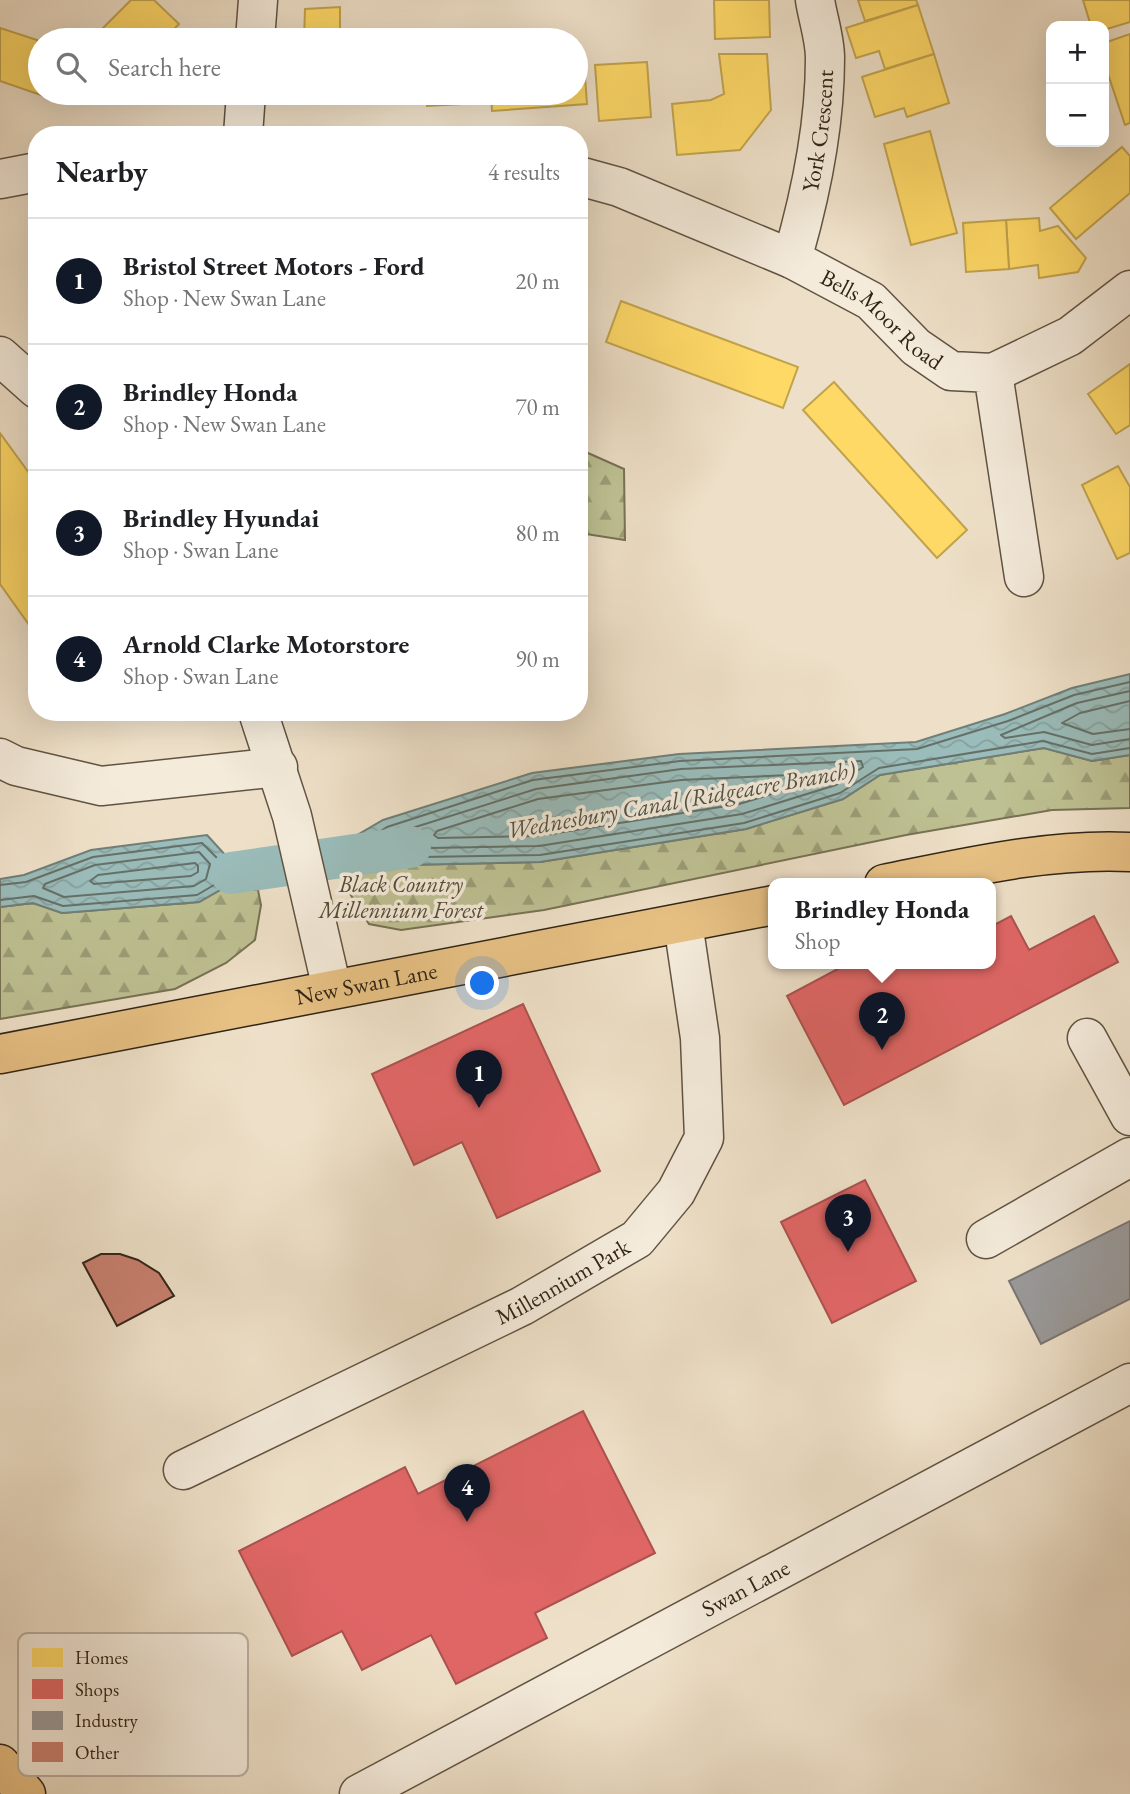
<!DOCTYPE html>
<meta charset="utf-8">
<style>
:root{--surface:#fff;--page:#f2f2f2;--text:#202124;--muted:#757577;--line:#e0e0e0;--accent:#111827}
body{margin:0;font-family:"EB Garamond",serif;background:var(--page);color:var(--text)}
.controls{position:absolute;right:21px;top:21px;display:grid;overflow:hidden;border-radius:14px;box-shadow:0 7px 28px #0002}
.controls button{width:63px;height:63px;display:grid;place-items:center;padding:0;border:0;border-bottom:2px solid var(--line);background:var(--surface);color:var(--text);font:35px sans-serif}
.you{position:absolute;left:483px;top:984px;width:24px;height:24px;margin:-18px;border:5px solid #fff;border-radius:50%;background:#1a73e8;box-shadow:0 0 0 10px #1a73e833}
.badge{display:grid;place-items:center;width:46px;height:46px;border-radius:50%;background:var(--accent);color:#fff;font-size:23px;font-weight:700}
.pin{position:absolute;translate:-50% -58px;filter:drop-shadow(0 2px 4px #0008)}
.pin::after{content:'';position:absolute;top:37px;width:24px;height:21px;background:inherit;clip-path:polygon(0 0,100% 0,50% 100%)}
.popup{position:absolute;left:768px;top:878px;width:228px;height:91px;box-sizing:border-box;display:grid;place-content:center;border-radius:14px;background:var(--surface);filter:drop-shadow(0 2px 5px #0005);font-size:23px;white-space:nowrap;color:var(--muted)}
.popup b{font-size:26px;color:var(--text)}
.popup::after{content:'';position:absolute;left:50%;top:100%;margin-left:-14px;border:14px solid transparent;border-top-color:var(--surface)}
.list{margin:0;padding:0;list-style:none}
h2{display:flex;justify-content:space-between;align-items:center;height:91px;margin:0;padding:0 28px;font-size:30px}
h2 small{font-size:23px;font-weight:400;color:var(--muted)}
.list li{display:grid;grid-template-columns:46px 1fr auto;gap:21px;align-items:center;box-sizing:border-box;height:126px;padding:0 28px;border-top:2px solid var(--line)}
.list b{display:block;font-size:26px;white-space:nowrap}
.list p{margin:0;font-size:23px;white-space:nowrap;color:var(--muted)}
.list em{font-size:23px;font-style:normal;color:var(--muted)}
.icon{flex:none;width:38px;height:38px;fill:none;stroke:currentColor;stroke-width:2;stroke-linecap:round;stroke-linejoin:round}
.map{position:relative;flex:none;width:1130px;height:1794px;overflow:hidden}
.search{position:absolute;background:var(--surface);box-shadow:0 7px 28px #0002;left:28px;top:28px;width:560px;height:77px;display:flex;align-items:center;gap:18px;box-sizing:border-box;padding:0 24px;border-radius:38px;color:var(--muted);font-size:26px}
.panel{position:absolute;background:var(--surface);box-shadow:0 7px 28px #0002;left:28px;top:126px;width:560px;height:595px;border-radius:28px}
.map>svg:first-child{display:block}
.forest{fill:url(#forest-firs);stroke:#777254;stroke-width:2}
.water{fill:url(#water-waves);stroke:#707f78;stroke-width:2}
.homes{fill:#ffd966;stroke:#c1a34e;stroke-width:2}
.shops{fill:#e06666;stroke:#ab524e;stroke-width:2}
.industry{fill:#999;stroke:#7a7672;stroke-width:2}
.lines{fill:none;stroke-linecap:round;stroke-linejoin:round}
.shore{stroke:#657068;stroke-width:2}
.canal{stroke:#9abcba;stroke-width:42}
.building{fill:#c87f6f;stroke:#302416;stroke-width:2}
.minor-casing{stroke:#605342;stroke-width:41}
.major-casing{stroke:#302416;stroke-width:41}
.highway-casing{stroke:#302416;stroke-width:41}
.minor{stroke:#f4ebdb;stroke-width:38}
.major{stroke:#e7c084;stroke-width:38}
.highway{stroke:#e7c084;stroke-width:38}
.labels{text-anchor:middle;stroke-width:7;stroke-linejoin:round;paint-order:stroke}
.street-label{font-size:23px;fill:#302416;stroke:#f4ebdb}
.park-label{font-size:23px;font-style:italic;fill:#544b35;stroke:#f4ebdb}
.water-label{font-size:24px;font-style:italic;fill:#505247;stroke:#f4ebdb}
.key{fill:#f4ebdb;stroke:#b9afa0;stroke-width:2}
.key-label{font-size:19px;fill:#302416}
</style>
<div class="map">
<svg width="1130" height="1794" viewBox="0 0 1130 1794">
<defs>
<pattern id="forest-firs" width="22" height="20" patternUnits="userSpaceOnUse" patternTransform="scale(1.75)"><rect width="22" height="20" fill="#bec193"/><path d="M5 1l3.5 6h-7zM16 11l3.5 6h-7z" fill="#9b9d77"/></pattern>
<pattern id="water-waves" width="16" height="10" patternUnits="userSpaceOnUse" patternTransform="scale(1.75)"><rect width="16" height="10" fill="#9abcba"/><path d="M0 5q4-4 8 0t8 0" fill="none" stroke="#85a19f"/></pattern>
</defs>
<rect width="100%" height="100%" fill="#eee0c8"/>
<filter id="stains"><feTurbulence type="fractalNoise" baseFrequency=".00286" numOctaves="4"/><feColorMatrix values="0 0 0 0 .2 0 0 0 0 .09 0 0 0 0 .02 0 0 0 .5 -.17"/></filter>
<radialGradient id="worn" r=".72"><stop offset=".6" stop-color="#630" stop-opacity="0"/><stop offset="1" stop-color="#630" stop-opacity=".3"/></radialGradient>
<!-- forest -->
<g class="forest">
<polygon points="579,449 624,469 625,540 579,533"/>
<polygon points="1044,748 1092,761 1130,755 1130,808 1052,810 906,835 544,910 401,930 369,924 349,892 357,866 540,862 746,829 843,799 880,775"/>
<polygon points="220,890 258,890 261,905 255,940 226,963 175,989 0,1019 0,907 33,903 62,913 199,902"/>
</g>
<!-- water -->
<g class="water">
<polygon points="1130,674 1130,755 1092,761 1044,748 880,775 843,799 746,829 540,862 357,866 347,841 383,820 532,773 679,754 916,742 1005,714 1072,688"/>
<polygon points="207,835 228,858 220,890 199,902 62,913 33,903 0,907 0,879 24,875 91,850"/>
</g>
<!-- homes -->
<g class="homes">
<polygon points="131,0 154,0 179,24 163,40 91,40"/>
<polygon points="714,0 769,0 770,37 715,39"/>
<polygon points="858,0 916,0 918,5 865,21"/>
<polygon points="1083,0 1130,0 1130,22 1104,30 1104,26 1091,26"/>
<polygon points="918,5 934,54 885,69 879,51 856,58 846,28"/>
<polygon points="340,7 340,40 304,40 305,9"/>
<polygon points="0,28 40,41 40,93 87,95 58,101 0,81"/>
<polygon points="1130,34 1130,123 1125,125 1104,62 1104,43"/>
<polygon points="576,50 583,50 587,104 492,111 491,93 576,93"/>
<polygon points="719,54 767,54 771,110 740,150 677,155 672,104 711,100 724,94"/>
<polygon points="934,54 949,103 907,117 904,108 875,117 862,77"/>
<polygon points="647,62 651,117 599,121 595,65"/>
<polygon points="339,93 405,93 405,95 344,98"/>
<polygon points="426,93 481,93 481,103 427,106"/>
<polygon points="930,131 957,233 911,245 884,144"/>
<polygon points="1122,147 1130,156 1130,193 1076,239 1050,208"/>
<polygon points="1039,218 1040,231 1058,226 1086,258 1078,272 1039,278 1038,265 1009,269 1006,220"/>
<polygon points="1006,220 1009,269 966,272 963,223"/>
<polygon points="579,289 585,291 579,308"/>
<polygon points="621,301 798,367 783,408 606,342"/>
<polygon points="1130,364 1130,425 1116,434 1088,394"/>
<polygon points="834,382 967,530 937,558 803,410"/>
<polygon points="0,433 37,484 37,636 0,584"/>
<polygon points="1118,466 1130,487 1130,553 1117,559 1082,485"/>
</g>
<!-- shops -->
<g class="shops">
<polygon points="1011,916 1029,950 1094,916 1118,962 844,1105 787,996 847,964 990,964 990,927"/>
<polygon points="523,1004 600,1171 497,1218 462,1142 414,1165 372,1074"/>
<polygon points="865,1180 916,1281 832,1323 781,1222"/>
<polygon points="583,1411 655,1553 535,1613 547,1638 456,1684 431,1635 362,1670 342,1631 292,1656 239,1551 405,1467 418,1494"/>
</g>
<!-- industry -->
<polygon class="industry" points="1130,1221 1130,1299 1041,1344 1009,1281"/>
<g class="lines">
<!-- shore -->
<g class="shore">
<polyline points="1130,682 1074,695 1008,721 917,749 680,761 533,780 387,827 357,846 364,858 540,855 744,823 840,793 879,768 1043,741 1092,754 1130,748"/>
<polyline points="1130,691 1077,703 1001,735 1005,738 1044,732 1092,745 1130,739"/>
<polyline points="1130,701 1080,713 1062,723 1093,734 1130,729"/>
<polygon points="861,761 863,767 836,785 742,814 539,846 378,849 374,847 390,835 536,789 681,769"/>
<polygon points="813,774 816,777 814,781 739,804 538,836 438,838 434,835 437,831 538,799 681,780"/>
<polygon points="199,852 210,864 206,879 194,886 64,897 43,888 45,884 95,865"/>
<polygon points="195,863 198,866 198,872 191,876 94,884 90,881 98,875"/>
<polyline points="0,885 26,882 93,857 202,843 220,861 214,885 197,895 63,906 34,896 0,900"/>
</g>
<!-- canal -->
<polyline class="canal" points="231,873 410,847"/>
</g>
<!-- building -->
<polygon class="building" points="101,1254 120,1254 138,1260 159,1273 174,1296 117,1326 83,1263"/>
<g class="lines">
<!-- minor casing -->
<g class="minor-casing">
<g id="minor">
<polyline points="255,40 258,0"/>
<polyline points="243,135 246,93"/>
<path id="s1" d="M579 176 619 187 792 259 871 301 916 347 951 371 993 373 1024 577"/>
<polyline points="0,179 37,172"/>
<path id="s2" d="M792 259C811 194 825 127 825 58 825 39 818 19 815 0"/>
<polyline points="0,356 37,389"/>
<polyline points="993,373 1070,336 1130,290"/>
<polyline points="258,712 292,816 332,989"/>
<polyline points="0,758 16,766 101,786 278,767"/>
<polyline points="1087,1038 1130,1116"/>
<polyline points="986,1239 1130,1157"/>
<path id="s3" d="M183 1470 522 1306 637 1239 676 1192 704 1138 700 1038 683 923"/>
<path id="s4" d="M359 1794 1130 1383"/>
</g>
</g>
<!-- major casing -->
<g class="major-casing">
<g id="major">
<path d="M884 884C964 868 1048 848 1130 852"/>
<path id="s5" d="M0 1054 774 905"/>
</g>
</g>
<!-- highway casing -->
<g class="highway-casing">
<polyline id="highway" points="0,1764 26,1794"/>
</g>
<!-- minor -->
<use href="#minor" class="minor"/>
<!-- major -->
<use href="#major" class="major"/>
<!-- highway -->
<use href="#highway" class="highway"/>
</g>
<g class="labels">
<!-- street labels -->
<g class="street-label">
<text dy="8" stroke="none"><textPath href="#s2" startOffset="131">York Crescent</textPath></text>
<text dy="8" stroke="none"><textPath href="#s1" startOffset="338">Bells Moor Road</textPath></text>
<text dy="8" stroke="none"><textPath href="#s5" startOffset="373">New Swan Lane</textPath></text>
<text dy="8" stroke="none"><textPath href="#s3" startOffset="424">Millennium Park</textPath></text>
<text dy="8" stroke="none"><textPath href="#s4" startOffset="438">Swan Lane</textPath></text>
</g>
<!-- park labels -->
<g class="park-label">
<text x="401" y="892">Black Country<tspan x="401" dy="26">Millennium Forest</tspan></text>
</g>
<!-- water labels -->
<g class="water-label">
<text transform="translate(681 800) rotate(-10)" y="8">Wednesbury Canal (Ridgeacre Branch)</text>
</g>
</g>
<!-- legend -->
<rect x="18" y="1633" width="230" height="143" rx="10" class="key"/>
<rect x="32" y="1648" width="31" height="19" fill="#ffd966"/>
<rect x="32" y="1679" width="31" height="20" fill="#e06666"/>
<rect x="32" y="1711" width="31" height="19" fill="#999"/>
<rect x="32" y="1742" width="31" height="20" fill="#c87f6f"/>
<g class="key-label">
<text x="75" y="1664">Homes</text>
<text x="75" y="1696">Shops</text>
<text x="75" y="1727">Industry</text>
<text x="75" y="1759">Other</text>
</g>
<rect width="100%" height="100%" filter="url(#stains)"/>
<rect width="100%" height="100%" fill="url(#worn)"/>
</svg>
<div class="controls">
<button>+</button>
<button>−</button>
</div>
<div class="you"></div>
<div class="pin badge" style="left:479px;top:1108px">1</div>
<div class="pin badge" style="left:882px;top:1050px">2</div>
<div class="popup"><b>Brindley Honda</b>Shop</div>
<div class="pin badge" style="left:848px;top:1252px">3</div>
<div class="pin badge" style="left:467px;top:1522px">4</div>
<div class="search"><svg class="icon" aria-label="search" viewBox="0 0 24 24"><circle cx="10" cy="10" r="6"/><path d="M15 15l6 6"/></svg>Search here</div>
<section class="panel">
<h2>Nearby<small>4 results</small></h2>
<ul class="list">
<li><span class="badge">1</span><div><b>Bristol Street Motors - Ford</b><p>Shop · New Swan Lane</p></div><em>20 m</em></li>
<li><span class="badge">2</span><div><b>Brindley Honda</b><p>Shop · New Swan Lane</p></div><em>70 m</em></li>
<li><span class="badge">3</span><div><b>Brindley Hyundai</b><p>Shop · Swan Lane</p></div><em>80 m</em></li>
<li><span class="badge">4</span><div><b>Arnold Clarke Motorstore</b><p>Shop · Swan Lane</p></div><em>90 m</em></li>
</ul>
</section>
</div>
